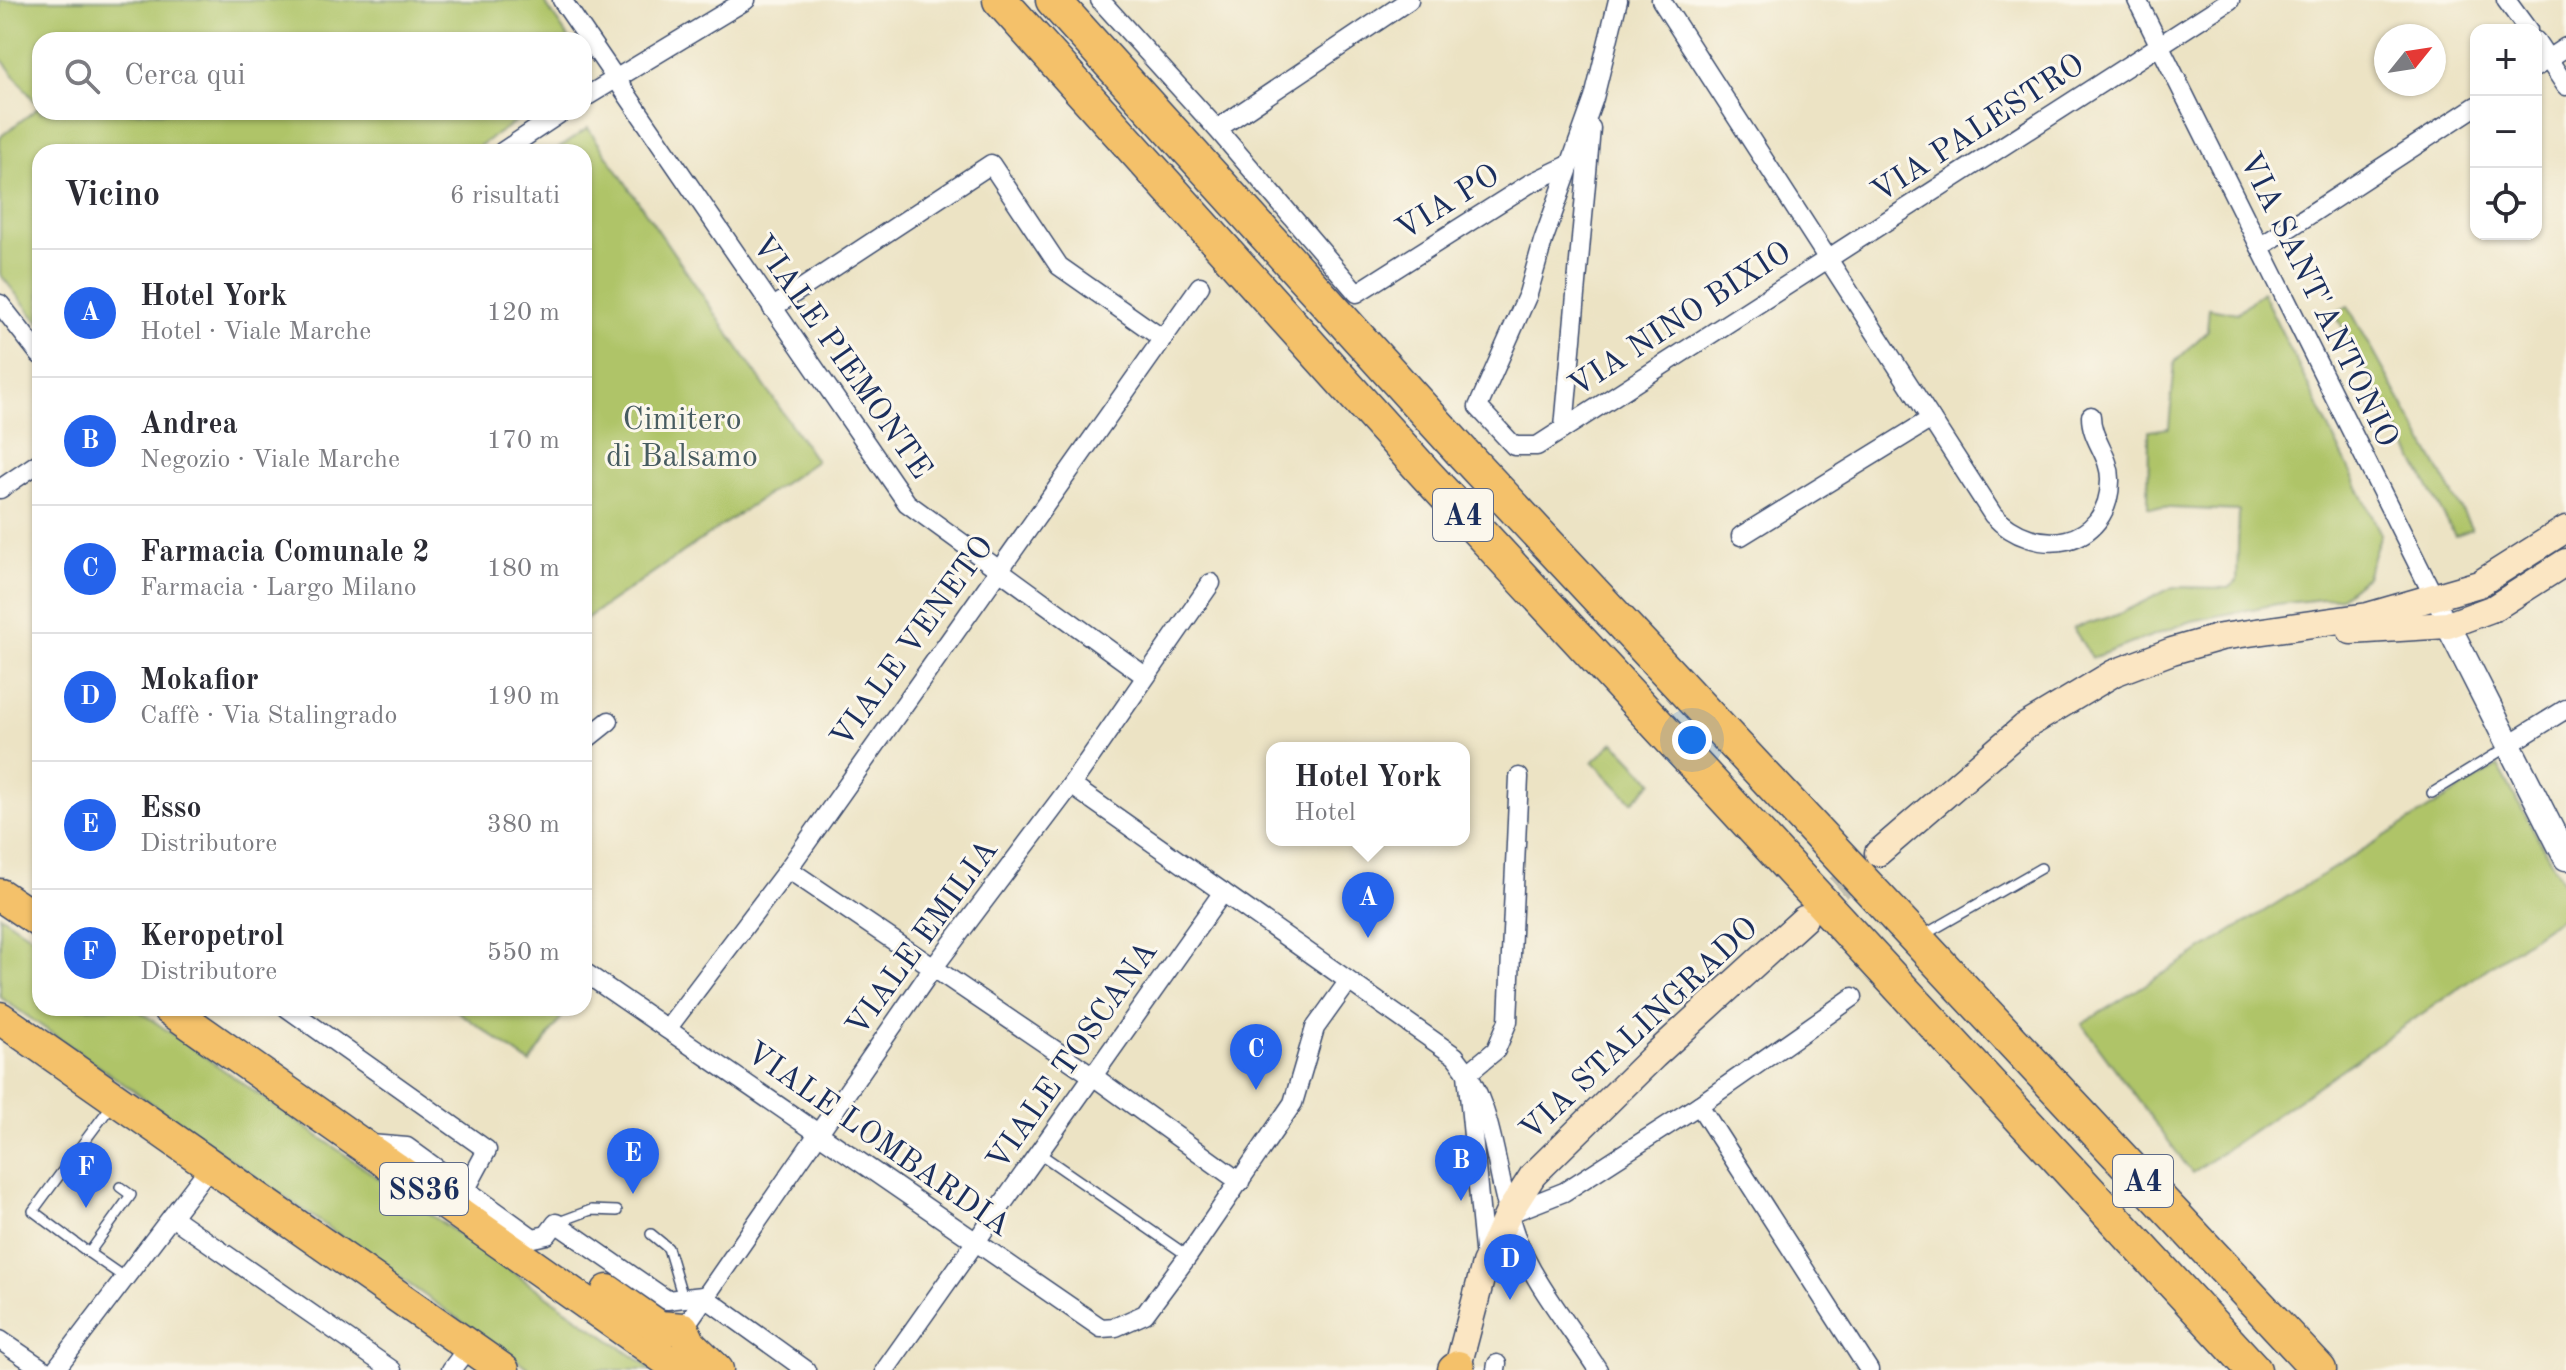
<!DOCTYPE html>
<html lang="it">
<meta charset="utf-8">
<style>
:root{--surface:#fff;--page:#f7f7f7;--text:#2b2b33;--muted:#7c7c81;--line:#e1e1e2;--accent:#2563eb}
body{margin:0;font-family:"Old Standard TT",serif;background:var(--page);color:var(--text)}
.controls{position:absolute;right:24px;top:24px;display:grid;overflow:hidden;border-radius:16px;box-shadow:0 2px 6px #0004}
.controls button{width:72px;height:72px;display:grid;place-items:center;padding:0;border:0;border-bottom:2px solid var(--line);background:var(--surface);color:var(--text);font:40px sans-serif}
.compass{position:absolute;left:2374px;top:24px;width:72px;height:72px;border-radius:50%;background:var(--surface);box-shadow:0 2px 6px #0004;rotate:60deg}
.you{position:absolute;left:1692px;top:740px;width:28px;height:28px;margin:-20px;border:6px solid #fff;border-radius:50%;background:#1a73e8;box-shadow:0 0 0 12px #1a73e833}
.badge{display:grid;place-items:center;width:52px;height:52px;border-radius:50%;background:var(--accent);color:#fff;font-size:26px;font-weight:700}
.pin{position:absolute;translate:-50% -66px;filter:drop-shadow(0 2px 4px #0008)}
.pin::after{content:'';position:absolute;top:42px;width:28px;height:24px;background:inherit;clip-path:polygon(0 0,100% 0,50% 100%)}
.popup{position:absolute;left:1266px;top:742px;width:204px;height:104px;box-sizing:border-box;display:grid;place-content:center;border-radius:16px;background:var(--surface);filter:drop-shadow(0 2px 6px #0005);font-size:26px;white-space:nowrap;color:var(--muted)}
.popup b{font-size:30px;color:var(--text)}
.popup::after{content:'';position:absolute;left:50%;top:100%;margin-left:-16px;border:16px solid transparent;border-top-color:var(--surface)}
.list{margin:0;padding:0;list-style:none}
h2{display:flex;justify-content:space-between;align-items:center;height:104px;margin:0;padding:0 32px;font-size:34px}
h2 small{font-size:26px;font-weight:400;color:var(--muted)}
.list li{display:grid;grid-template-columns:52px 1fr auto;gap:24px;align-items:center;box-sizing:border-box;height:128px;padding:0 32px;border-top:2px solid var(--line)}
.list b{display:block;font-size:30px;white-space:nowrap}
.list p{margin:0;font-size:26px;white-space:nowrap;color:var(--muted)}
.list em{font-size:26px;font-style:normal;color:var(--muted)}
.icon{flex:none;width:44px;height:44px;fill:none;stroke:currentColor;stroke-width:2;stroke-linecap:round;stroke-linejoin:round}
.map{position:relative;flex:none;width:2566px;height:1370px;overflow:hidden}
.search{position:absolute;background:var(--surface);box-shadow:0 2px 6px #0004;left:32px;top:32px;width:560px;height:88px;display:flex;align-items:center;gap:20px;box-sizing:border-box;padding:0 28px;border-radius:24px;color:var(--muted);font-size:30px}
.panel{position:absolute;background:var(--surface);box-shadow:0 2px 6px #0004;left:32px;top:144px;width:560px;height:872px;border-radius:24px}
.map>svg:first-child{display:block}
.green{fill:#afc468;stroke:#657a63;stroke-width:2}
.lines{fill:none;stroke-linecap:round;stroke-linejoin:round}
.secondary-tunnel{stroke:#c2bfb0;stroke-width:26;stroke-dasharray:26 13;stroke-linecap:butt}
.service-casing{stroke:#3a4a6d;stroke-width:12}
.minor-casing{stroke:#3a4a6d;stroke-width:21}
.tertiary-casing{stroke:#3a4a6d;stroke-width:27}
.secondary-casing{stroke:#3a4a6d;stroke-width:29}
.trunk-casing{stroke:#3a4a6d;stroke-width:35}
.motorway-casing{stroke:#3a4a6d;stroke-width:37}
.service{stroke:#fff;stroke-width:9}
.minor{stroke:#fff;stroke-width:18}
.tertiary{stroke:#fff;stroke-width:24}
.secondary{stroke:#fbe6c3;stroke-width:26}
.trunk{stroke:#f4c16a;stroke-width:32}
.motorway{stroke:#f4c16a;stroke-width:34}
.labels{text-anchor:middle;stroke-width:6;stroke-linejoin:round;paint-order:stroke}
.shield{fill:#fbf7ec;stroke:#5e6b89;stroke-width:2}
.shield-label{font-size:30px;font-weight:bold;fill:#1b2f5e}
.street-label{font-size:32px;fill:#1b2f5e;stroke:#fbf7ec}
.park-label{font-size:32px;fill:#475c61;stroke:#fbf7ec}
</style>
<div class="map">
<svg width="2566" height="1370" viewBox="0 0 2566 1370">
<rect width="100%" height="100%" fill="#fbf7ec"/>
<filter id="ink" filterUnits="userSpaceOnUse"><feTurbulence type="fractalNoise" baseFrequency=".0125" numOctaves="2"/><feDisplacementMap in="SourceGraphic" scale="16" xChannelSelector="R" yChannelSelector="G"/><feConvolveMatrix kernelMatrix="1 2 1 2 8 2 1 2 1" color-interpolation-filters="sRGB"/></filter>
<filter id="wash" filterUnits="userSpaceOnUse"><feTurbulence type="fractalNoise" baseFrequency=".006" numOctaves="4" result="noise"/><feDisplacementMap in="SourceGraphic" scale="32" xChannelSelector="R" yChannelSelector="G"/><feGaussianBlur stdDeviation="1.8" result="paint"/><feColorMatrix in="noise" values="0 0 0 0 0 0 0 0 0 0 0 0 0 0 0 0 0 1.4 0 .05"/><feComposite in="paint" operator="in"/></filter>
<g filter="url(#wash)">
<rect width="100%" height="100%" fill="#ece3c4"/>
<!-- green -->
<g class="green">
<polygon points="0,0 543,0 570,40 40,40 40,112 530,112 470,152 40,152 40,324 0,274 0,137 39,107 0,57"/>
<polygon points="588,128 816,461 584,620 584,152 553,152"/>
<polygon points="2262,292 2381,534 2366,577 2341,597 2277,604 2192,621 2092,658 2073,628 2117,615 2173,587 2228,588 2237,581 2239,511 2148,507 2149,431 2169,428 2175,362 2207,331 2209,308 2237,313"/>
<polygon points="2348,306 2472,529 2455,536 2335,313"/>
<polygon points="1614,742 1653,782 1632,802 1593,762"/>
<polygon points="2498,766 2566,888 2566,914 2192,1173 2082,1024"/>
<polygon points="0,915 40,942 40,1008 135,1008 653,1370 531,1370 0,997"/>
<polygon points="453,1008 568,1008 530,1063"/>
</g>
</g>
<g filter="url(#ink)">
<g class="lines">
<!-- secondary-tunnel -->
<polyline class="secondary-tunnel" points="1809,914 1869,861"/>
<!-- service casing -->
<g class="service-casing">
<g id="service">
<polyline points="2432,793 2507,747"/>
<polyline points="1922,936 2041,868"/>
<polyline points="1039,1153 1188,1256"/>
<polyline points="75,1154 114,1102"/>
<polyline points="96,1169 75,1154 33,1211 89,1253 131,1195 120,1187"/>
<polyline points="556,1223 591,1210 617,1211"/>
<polyline points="651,1234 668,1248 683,1298"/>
<polyline points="89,1253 125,1278"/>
</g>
</g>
<!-- minor casing -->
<g class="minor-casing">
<g id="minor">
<polyline points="562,0 907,503 1145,676"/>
<polyline points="1100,0 1217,129 1357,293 1529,184 1571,164"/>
<polyline points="1618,0 1594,98 1543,241 1528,294 1478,407 1514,446 1537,446 2230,0"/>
<path d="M1661 0 1993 515C2035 560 2109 548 2110 481 2111 456 2091 440 2091 416"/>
<polyline points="2137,0 2448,625"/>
<polyline points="2506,0 2528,30"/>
<polyline points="2536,41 2566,86"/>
<polyline points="2536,67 2566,47"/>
<polyline points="584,98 746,0"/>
<polyline points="1217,129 1409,0"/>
<polyline points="502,152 562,112"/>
<polyline points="2260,247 2476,106"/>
<polyline points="0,304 40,355"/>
<polyline points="772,308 991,164 1059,266 1163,339"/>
<polyline points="1564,428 1591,128"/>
<polyline points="0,489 40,462"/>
<polyline points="1741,536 1931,419"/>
<polyline points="584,741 609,721"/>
<polyline points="2508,745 2566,709"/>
<path d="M1071 785 1455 1056C1497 1106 1494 1176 1515 1234 1531 1280 1572 1329 1598 1370"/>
<polyline points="788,869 1093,1076 1240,1182"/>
<polyline points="584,972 1101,1328 1116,1327 1145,1314 1188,1256 1293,1103 1315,1028 1348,982"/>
<polyline points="287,1008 487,1150 466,1189"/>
<polyline points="667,1029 788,869 1200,286"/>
<polyline points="1699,1105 1869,1370"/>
<polyline points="370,1144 407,1147 533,1238 547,1235 556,1223 667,1300 703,1296"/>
<polyline points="1508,1214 1564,1192 1699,1105 1853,997"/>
<polyline points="172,1217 392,1370"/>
<polyline points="1485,1260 1467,1074 1496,1050 1508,1021 1519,777"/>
<polyline points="703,1296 806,1370"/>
<polyline points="683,1329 928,975 1071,785 1211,583"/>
<polyline points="0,1340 44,1370"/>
<polyline points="55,1370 211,1165"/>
<polyline points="451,1370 469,1346"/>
<polyline points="885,1370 1223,892"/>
<polyline points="1496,1370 1497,1364"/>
</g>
</g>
<!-- tertiary casing -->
<g class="tertiary-casing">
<polyline id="tertiary" points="2448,625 2566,858"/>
</g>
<!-- secondary casing -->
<g class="secondary-casing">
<g id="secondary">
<polyline points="2351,631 2448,625 2494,608 2566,562"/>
<polyline points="1878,853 2024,727 2114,673 2172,651 2221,637 2368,616 2479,584 2566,529"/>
<polyline points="1457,1370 1485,1264 1508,1214 1533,1175 1654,1056 1804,919"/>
</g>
</g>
<!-- trunk casing -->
<g class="trunk-casing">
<g id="trunk">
<polyline points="0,895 40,922"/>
<polyline points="168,1008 681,1370"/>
<polyline points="0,1018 503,1370"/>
<polyline points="608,1291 659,1327 683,1329 690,1344 717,1370"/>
<polyline points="1454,1370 1458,1367"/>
</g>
</g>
<!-- motorway casing -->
<g class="motorway-casing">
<g id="motorway">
<polyline points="1000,0 1424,472 2254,1370"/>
<polyline points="1053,0 1461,451 2319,1370"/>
</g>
</g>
<!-- service -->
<use href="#service" class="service"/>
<!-- minor -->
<use href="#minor" class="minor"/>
<!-- tertiary -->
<use href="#tertiary" class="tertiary"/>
<!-- secondary -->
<use href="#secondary" class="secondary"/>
<!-- trunk -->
<use href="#trunk" class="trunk"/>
<!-- motorway -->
<use href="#motorway" class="motorway"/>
</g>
</g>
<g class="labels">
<!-- shield labels -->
<g class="shield">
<rect x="1433" y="489" width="60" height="52" rx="6"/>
<rect x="2113" y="1155" width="60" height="52" rx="6"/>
<rect x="380" y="1163" width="88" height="52" rx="6"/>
</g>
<g class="shield-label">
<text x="1463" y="525">A4</text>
<text x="2143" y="1191">A4</text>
<text x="424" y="1199">SS36</text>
</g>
<!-- street labels -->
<g class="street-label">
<text transform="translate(1977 127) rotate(-33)" y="11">VIA PALESTRO</text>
<text transform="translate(1447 201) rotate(-32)" y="11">VIA PO</text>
<text transform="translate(2320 299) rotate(64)" y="11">VIA SANT'ANTONIO</text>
<text transform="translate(1679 318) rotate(-33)" y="11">VIA NINO BIXIO</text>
<text transform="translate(843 356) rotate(55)" y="11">VIALE PIEMONTE</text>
<text transform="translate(911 641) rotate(-54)" y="11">VIALE VENETO</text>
<text transform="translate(921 937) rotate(-54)" y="11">VIALE EMILIA</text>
<text transform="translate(1638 1028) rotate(-43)" y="11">VIA STALINGRADO</text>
<text transform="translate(1071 1055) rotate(-55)" y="11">VIALE TOSCANA</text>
<text transform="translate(879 1138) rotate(35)" y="11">VIALE LOMBARDIA</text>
</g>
<!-- park labels -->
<g class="park-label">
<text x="682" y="429">Cimitero<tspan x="682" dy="37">di Balsamo</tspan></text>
</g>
</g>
</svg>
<div class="controls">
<button>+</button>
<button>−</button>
<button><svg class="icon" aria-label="locate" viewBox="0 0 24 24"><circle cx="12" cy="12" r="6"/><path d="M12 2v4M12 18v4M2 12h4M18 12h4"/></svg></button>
</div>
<svg class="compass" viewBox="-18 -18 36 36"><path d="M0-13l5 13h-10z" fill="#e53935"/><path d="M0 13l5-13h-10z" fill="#7c7c81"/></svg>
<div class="you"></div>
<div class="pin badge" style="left:1368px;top:938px">A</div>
<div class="popup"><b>Hotel York</b>Hotel</div>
<div class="pin badge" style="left:1461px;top:1201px">B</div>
<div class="pin badge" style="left:1256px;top:1090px">C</div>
<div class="pin badge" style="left:1510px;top:1300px">D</div>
<div class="pin badge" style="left:633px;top:1194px">E</div>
<div class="pin badge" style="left:86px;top:1208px">F</div>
<div class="search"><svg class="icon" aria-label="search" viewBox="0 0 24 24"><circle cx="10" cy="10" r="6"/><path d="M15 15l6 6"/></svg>Cerca qui</div>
<section class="panel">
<h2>Vicino<small>6 risultati</small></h2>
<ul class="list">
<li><span class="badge">A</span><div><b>Hotel York</b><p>Hotel · Viale Marche</p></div><em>120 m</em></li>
<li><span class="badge">B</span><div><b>Andrea</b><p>Negozio · Viale Marche</p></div><em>170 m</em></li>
<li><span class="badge">C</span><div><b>Farmacia Comunale 2</b><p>Farmacia · Largo Milano</p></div><em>180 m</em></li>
<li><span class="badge">D</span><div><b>Mokafior</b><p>Caffè · Via Stalingrado</p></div><em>190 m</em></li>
<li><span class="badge">E</span><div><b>Esso</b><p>Distributore</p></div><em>380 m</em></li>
<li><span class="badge">F</span><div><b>Keropetrol</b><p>Distributore</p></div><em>550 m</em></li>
</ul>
</section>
</div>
